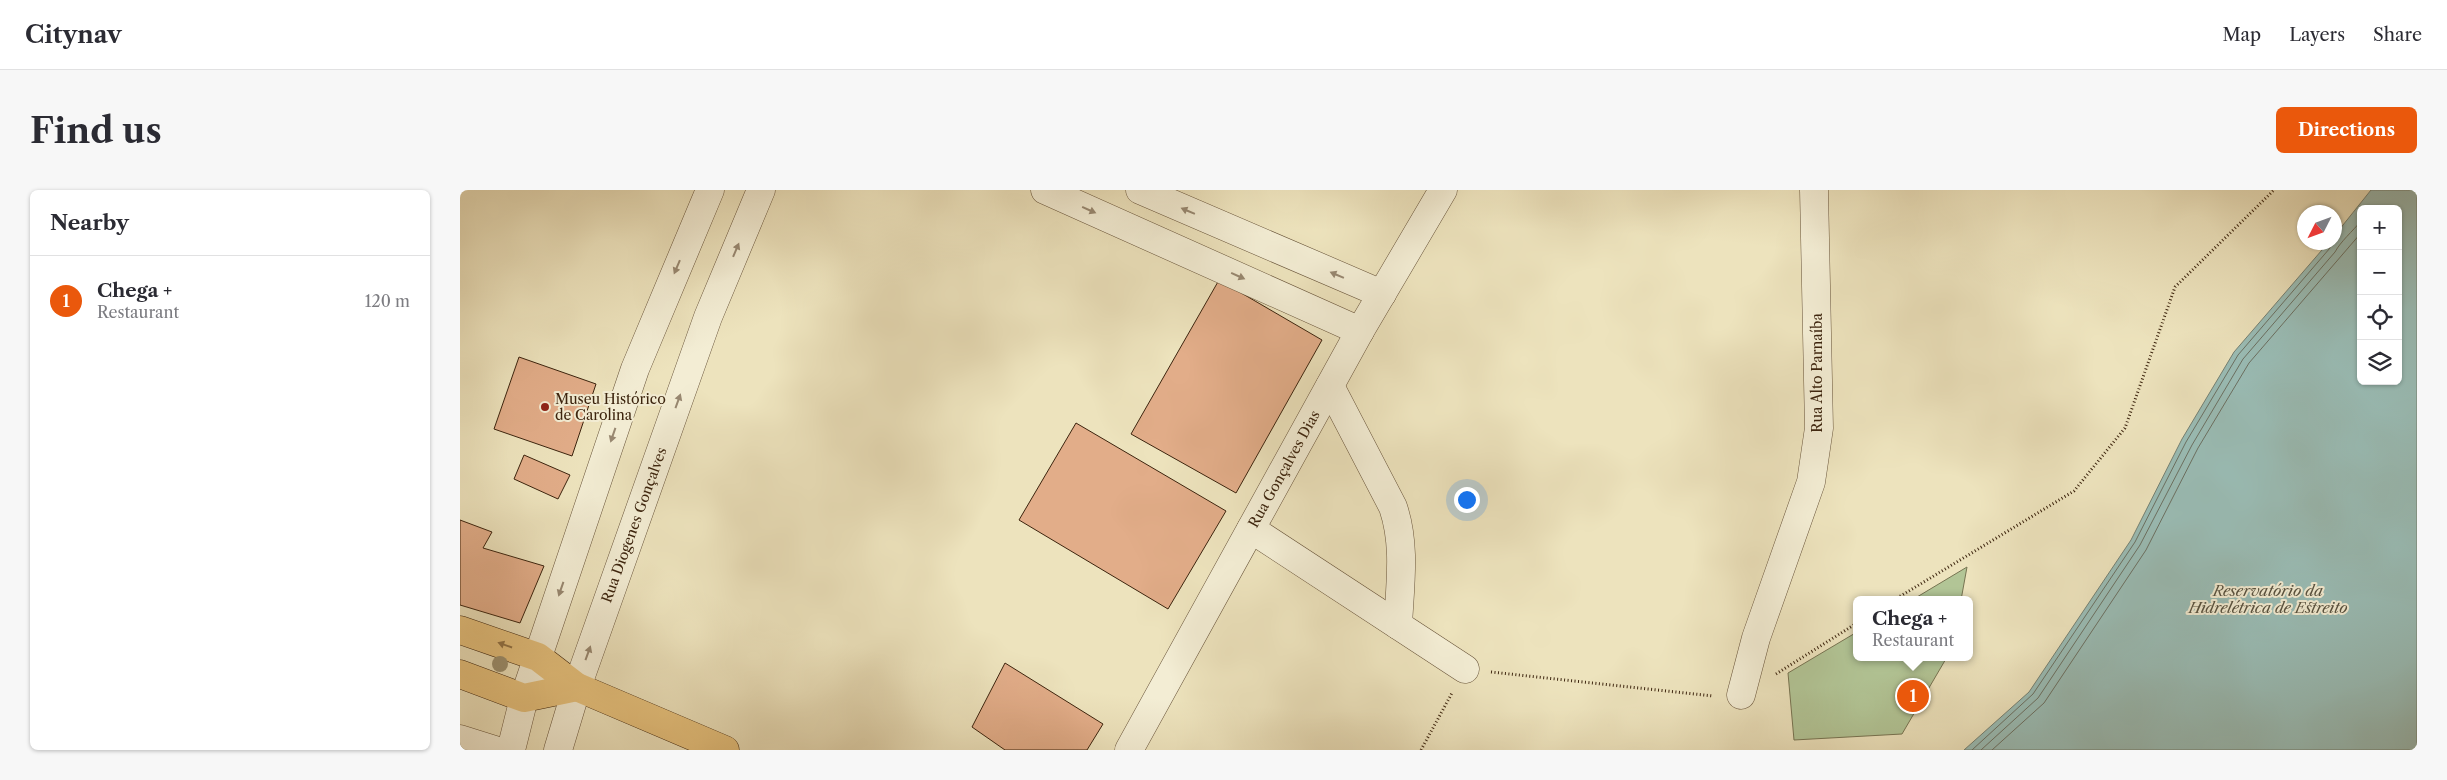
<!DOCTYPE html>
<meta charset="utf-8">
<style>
:root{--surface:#fff;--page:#f7f7f7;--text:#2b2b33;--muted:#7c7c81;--line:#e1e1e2;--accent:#ea580c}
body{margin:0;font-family:"Libre Caslon Text",serif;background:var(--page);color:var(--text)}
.controls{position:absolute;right:15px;top:15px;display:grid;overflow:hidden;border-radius:8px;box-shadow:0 1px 4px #0004}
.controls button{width:45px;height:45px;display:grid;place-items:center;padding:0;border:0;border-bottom:1px solid var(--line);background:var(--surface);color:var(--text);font:25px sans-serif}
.compass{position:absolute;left:1837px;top:15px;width:45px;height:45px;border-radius:50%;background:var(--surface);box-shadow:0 1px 4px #0004;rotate:228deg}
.you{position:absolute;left:1006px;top:309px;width:18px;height:18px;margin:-12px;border:4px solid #fff;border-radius:50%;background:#1a73e8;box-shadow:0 0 0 8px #1a73e833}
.badge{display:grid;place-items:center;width:32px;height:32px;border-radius:50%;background:var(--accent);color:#fff;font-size:16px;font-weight:700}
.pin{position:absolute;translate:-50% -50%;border:2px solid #fff;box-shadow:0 1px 5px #0006}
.popup{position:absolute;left:1393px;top:406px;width:120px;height:65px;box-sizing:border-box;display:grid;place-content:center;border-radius:8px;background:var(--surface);filter:drop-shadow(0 1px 4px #0005);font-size:16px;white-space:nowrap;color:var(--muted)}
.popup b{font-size:19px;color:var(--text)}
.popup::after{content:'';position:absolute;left:50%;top:100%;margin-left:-10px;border:10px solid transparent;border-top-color:var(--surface)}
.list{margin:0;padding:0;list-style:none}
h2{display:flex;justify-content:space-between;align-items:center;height:65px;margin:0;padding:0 20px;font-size:21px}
h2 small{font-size:16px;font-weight:400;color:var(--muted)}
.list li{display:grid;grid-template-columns:32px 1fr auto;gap:15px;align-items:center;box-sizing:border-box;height:90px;padding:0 20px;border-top:1px solid var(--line)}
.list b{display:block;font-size:19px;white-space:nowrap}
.list p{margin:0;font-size:16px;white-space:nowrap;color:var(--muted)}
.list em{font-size:16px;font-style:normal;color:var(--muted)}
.icon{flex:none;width:28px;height:28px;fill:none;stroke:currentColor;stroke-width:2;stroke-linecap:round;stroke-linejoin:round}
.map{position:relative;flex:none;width:1957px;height:560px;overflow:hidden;border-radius:8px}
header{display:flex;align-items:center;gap:30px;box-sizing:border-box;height:70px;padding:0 25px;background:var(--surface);border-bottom:1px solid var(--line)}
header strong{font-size:24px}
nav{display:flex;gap:28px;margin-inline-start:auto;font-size:18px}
.intro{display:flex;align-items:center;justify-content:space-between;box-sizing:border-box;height:120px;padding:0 30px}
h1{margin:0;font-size:35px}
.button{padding:12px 22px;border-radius:8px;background:var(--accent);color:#fff;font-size:18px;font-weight:700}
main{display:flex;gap:30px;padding:0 30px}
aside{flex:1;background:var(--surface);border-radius:8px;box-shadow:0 1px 4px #0004}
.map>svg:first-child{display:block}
.green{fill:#b2c596;stroke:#777452}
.water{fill:#9abdb6;stroke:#748073;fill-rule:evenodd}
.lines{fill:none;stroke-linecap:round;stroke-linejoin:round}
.shore{stroke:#6b7062;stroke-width:1}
.building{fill:#e2ad89;stroke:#3c240e}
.minor-casing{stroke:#68543a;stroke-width:29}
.major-casing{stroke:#3c240e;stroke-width:29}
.path{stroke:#3c240e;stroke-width:3;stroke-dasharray:1 2.5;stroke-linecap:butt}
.minor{stroke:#f3edd4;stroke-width:28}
.major{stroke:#e6c27e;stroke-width:28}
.tree{fill:#9c906f}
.oneway{fill:#988871}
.oneway2{fill:#917346}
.poi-dot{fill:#8f2418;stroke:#f3edd4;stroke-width:2}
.labels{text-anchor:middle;stroke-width:4;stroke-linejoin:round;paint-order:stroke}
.street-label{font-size:14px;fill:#3c240e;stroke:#f3edd4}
.poi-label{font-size:14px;fill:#3c240e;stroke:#f3edd4;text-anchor:start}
.water-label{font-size:15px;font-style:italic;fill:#585240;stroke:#f3edd4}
</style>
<header>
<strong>Citynav</strong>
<nav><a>Map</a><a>Layers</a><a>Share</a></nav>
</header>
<div class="intro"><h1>Find us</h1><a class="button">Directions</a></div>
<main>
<aside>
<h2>Nearby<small></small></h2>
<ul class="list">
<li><span class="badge">1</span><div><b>Chega +</b><p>Restaurant</p></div><em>120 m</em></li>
</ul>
</aside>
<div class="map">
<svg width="1957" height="560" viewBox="0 0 1957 560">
<rect width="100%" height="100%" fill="#ede3bd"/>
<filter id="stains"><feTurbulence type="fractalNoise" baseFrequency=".004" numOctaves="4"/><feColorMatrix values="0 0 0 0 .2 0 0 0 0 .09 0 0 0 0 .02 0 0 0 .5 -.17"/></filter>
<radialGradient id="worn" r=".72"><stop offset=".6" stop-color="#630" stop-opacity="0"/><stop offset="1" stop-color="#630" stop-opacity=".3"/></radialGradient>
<!-- green -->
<g class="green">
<polygon points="1507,377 1501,410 1452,410"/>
<polygon points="1397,442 1397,467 1487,467 1442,544 1334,550 1328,483"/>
</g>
<!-- water -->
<path class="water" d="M1911 0H1957V560H1504L1569 502 1671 350 1722 249 1774 162 1868 53 1874 52 1875 45ZM1901 19H1938V191H1901Z"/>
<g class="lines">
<!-- shore -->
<g class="shore">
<polyline points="1512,560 1573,504 1675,352 1726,252 1778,165 1870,58 1871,52"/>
<path d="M1521 560 1578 508 1680 355 1732 255 1783 169 1875 62C1881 51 1892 42 1901 31"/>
<polyline points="1532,560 1584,513 1686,360 1738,258 1789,173 1901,43"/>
</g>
</g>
<!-- building -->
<g class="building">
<polygon points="759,90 862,150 776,303 671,244"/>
<polygon points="59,167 136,194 112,266 34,239"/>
<polygon points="616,233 766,321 708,419 559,330"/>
<polygon points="64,265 110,285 98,309 54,289"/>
<polygon points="0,330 32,342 23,358 84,376 60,433 0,415"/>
<polygon points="545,473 643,534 627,560 545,560 512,537"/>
</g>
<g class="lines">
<!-- minor casing -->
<g class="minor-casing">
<g id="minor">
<polyline points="585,0 900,141"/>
<polyline points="680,0 922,104"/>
<path d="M870 196 933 317C946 355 940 395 938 435"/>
<polyline points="791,339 1005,479"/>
<polyline points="1281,505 1296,448 1351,292 1359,238 1354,0"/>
<polyline points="0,549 35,560"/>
<polyline points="51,560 64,508 175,179 250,0"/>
<polyline points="98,560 117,497 248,127 301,0"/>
<polyline points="669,560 900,141 983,0"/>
</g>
</g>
<!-- major casing -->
<g class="major-casing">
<g id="major">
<polyline points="0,440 78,467 117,497 265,560"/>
<polyline points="0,484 64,508 117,497"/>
</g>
</g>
<!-- path -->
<g class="path">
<polyline points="1434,410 1614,301 1665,238 1715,97 1814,0"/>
<polyline points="1031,482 1253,506"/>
<polyline points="1316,484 1397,433"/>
<polyline points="961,560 992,503"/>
</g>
<!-- minor -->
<use href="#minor" class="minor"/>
<!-- major -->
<use href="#major" class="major"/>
</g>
<!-- trees -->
<circle class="tree" cx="40" cy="474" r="8"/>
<!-- one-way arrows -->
<defs><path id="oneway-solid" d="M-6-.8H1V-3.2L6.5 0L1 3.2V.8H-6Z" transform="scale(1.25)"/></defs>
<g class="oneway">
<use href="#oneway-solid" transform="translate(629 20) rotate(24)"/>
<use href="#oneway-solid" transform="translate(728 21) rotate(-157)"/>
<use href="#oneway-solid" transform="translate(276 60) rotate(-67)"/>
<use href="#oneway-solid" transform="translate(217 77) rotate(113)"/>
<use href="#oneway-solid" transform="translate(877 85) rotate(-157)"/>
<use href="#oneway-solid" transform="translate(778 86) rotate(24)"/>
<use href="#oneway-solid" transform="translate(218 211) rotate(-70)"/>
<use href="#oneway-solid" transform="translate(153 245) rotate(109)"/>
<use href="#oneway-solid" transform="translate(101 399) rotate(109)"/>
<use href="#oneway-solid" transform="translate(128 463) rotate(-70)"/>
</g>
<use class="oneway2" href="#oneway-solid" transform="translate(45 455) rotate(-161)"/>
<!-- markers -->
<circle class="poi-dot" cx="85" cy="217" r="5"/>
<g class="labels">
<!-- street labels -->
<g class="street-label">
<text transform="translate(1357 183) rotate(-90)" y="5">Rua Alto Parnaíba</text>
<text transform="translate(824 279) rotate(-61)" y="5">Rua Gonçalves Dias</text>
<text transform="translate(174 335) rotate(-70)" y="5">Rua Diogenes Gonçalves</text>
</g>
<!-- poi labels -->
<g class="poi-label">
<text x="95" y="214">Museu Histórico<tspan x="95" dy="16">de Carolina</tspan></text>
</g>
<!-- water labels -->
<g class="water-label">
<text x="1808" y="406">Reservatório da<tspan x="1808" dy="17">Hidrelétrica de Estreito</tspan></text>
</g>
</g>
<rect width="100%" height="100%" filter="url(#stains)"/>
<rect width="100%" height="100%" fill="url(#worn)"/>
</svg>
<div class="controls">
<button>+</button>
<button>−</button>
<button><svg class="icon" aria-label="locate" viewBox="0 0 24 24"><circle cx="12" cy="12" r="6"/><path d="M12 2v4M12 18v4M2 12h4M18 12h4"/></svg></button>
<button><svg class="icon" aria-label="layers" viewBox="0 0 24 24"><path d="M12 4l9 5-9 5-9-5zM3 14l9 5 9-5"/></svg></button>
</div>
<svg class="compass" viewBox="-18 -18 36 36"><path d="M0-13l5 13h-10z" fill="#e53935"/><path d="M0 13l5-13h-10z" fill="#7c7c81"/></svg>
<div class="you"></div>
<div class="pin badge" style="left:1453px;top:506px">1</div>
<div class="popup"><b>Chega +</b>Restaurant</div>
</div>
</main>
